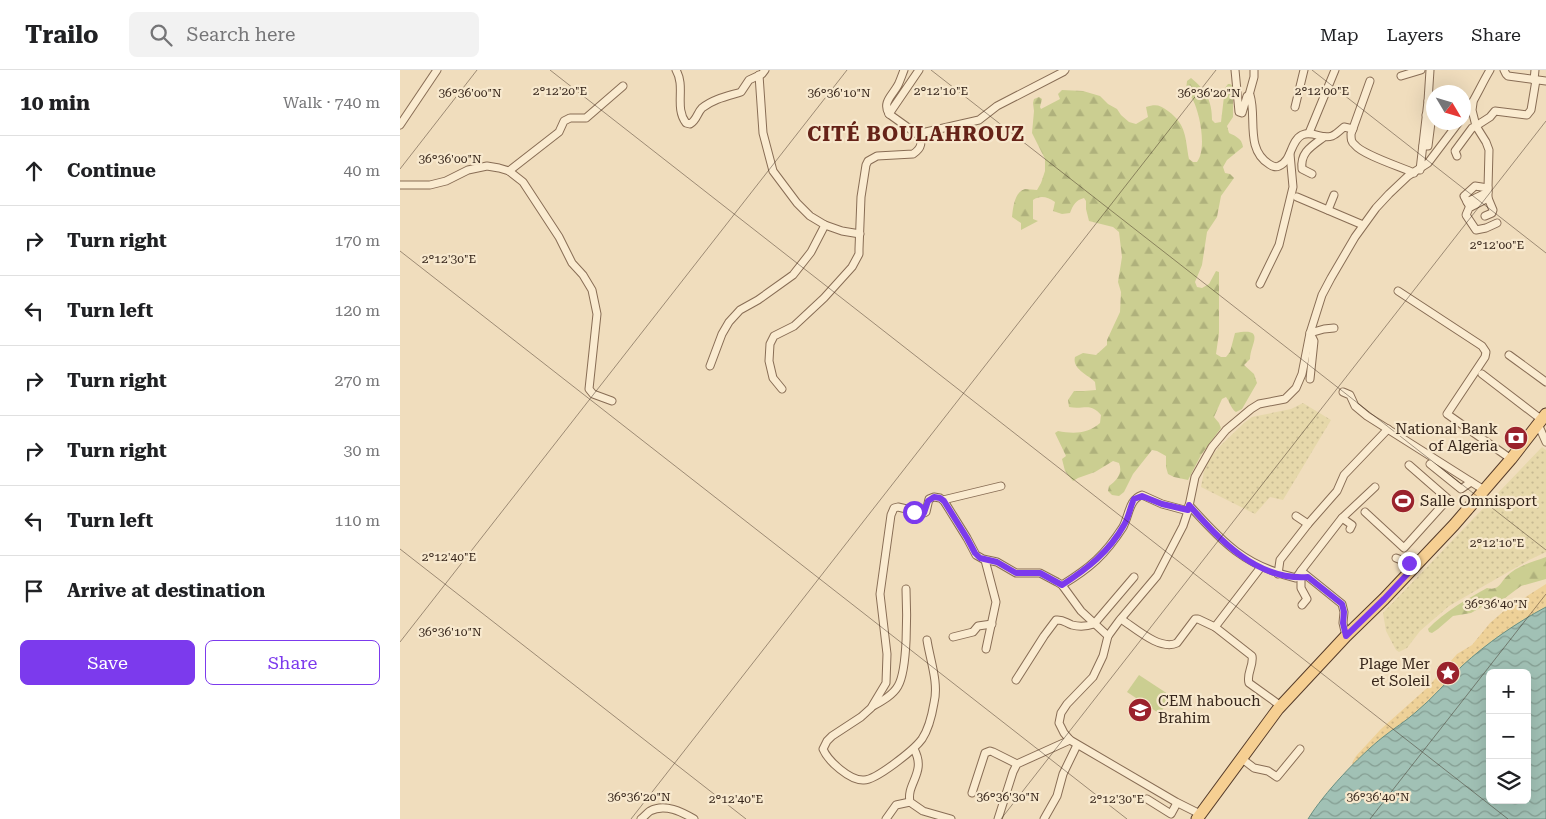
<!DOCTYPE html>
<meta charset="utf-8">
<style>
:root{--surface:#fff;--page:#f2f2f2;--text:#202124;--muted:#757577;--line:#e0e0e0;--accent:#7c3aed}
body{margin:0;font-family:"Roboto Serif",serif;background:var(--page);color:var(--text)}
.controls{position:absolute;right:15px;bottom:15px;display:grid;overflow:hidden;border-radius:8px;box-shadow:0 5px 20px #0002}
.controls button{width:45px;height:45px;display:grid;place-items:center;padding:0;border:0;border-bottom:1px solid var(--line);background:var(--surface);color:var(--text);font:25px sans-serif}
.compass{position:absolute;left:1026px;top:15px;width:45px;height:45px;border-radius:50%;background:var(--surface);box-shadow:0 5px 20px #0002;rotate:128deg}
.stop{position:absolute;width:15px;height:15px;margin:-11px;border:4px solid #7c3aed;border-radius:50%;background:#fff}
.stop.end{background:#7c3aed;border-color:#fff;box-shadow:0 1px 5px #0008}
.list{margin:0;padding:0;list-style:none}
h2{display:flex;justify-content:space-between;align-items:center;height:65px;margin:0;padding:0 20px;font-size:21px}
h2 small{font-size:16px;font-weight:400;color:var(--muted)}
.list li{display:grid;grid-template-columns:32px 1fr auto;gap:15px;align-items:center;box-sizing:border-box;height:70px;padding:0 20px;border-top:1px solid var(--line)}
.list b{display:block;font-size:19px;white-space:nowrap}
.list em{font-size:16px;font-style:normal;color:var(--muted)}
.actions{display:flex;gap:10px;padding:15px 20px}
.actions a{flex:1;padding:11px 0;border:1px solid var(--accent);border-radius:8px;text-align:center;font-size:18px;color:var(--accent)}
.actions .main{background:var(--accent);color:#fff}
.icon{flex:none;width:28px;height:28px;fill:none;stroke:currentColor;stroke-width:2;stroke-linecap:round;stroke-linejoin:round}
.map{position:relative;flex:none;width:1146px;height:749px;overflow:hidden}
header{display:flex;align-items:center;gap:30px;box-sizing:border-box;height:70px;padding:0 25px;background:var(--surface);border-bottom:1px solid var(--line)}
header strong{font-size:24px}
nav{display:flex;gap:28px;margin-inline-start:auto;font-size:18px}
.search{width:350px;height:45px;background:var(--page);display:flex;align-items:center;gap:12px;box-sizing:border-box;padding:0 18px;border-radius:8px;color:var(--muted);font-size:19px}
main{display:flex}
aside{flex:1;background:var(--surface)}
.map>svg:first-child{display:block}
.farmland{fill:url(#farmland-dots)}
.grass{fill:#cbce91}
.forest{fill:url(#forest-firs)}
.sand{fill:url(#sand-dots)}
.water{fill:url(#water-waves);stroke:#688f82;fill-rule:evenodd}
.lines{fill:none;stroke-linecap:round;stroke-linejoin:round}
.minor-casing{stroke:#886d55;stroke-width:9}
.primary-casing{stroke:#553b2a;stroke-width:13}
.minor{stroke:#faebd0;stroke-width:7}
.primary{stroke:#f6cf92;stroke-width:11}
.route{stroke:#7c3aed;stroke-width:6}
.ticks{fill:none;stroke:#37261b;stroke-width:1;stroke-opacity:0.45}
.labels{text-anchor:middle;stroke-width:4.5;stroke-linejoin:round;paint-order:stroke}
.poi-label{font-size:15px;fill:#37261b;stroke:#f7e8cd;text-anchor:end}
.district-label{font-size:20px;font-weight:bold;letter-spacing:1px;fill:#662318;stroke:#f7e8cd}
.ticks-label{font-size:12px;text-anchor:middle;fill:#37261b;stroke:#f7e8cd;stroke-width:4.5;stroke-linejoin:round;paint-order:stroke}
</style>
<header>
<strong>Trailo</strong>
<div class="search"><svg class="icon" aria-label="search" viewBox="0 0 24 24"><circle cx="10" cy="10" r="6"/><path d="M15 15l6 6"/></svg>Search here</div>
<nav><a>Map</a><a>Layers</a><a>Share</a></nav>
</header>
<main>
<aside>
<h2>10 min<small>Walk · 740 m</small></h2>
<ul class="list">
<li><svg class="icon" aria-label="ahead" viewBox="0 0 24 24"><path d="M12 20V5M6 11l6-6 6 6"/></svg><div><b>Continue</b></div><em>40 m</em></li>
<li><svg class="icon" aria-label="right" viewBox="0 0 24 24"><path d="M7 20v-9h11M14 6l5 5-5 5"/></svg><div><b>Turn right</b></div><em>170 m</em></li>
<li><svg class="icon" aria-label="left" viewBox="0 0 24 24"><path d="M17 20v-9H6M10 6l-5 5 5 5"/></svg><div><b>Turn left</b></div><em>120 m</em></li>
<li><svg class="icon" aria-label="right" viewBox="0 0 24 24"><path d="M7 20v-9h11M14 6l5 5-5 5"/></svg><div><b>Turn right</b></div><em>270 m</em></li>
<li><svg class="icon" aria-label="right" viewBox="0 0 24 24"><path d="M7 20v-9h11M14 6l5 5-5 5"/></svg><div><b>Turn right</b></div><em>30 m</em></li>
<li><svg class="icon" aria-label="left" viewBox="0 0 24 24"><path d="M17 20v-9H6M10 6l-5 5 5 5"/></svg><div><b>Turn left</b></div><em>110 m</em></li>
<li><svg class="icon" aria-label="arrive" viewBox="0 0 24 24"><path d="M6 21V4h12l-3 4 3 4H6"/></svg><div><b>Arrive at destination</b></div></li>
</ul>
<div class="actions"><a class="main">Save</a><a>Share</a></div>
</aside>
<div class="map">
<svg width="1146" height="749" viewBox="0 0 1146 749">
<defs>
<pattern id="farmland-dots" width="8" height="8" patternUnits="userSpaceOnUse" patternTransform="scale(1.25)"><rect width="8" height="8" fill="#e6d8aa"/><path d="M2 2h.1M6 6h.1" fill="none" stroke="#c6b992" stroke-width="1.8" stroke-linecap="round"/></pattern>
<pattern id="forest-firs" width="22" height="20" patternUnits="userSpaceOnUse" patternTransform="scale(1.25)"><rect width="22" height="20" fill="#cbce91"/><path d="M5 1l3.5 6h-7zM16 11l3.5 6h-7z" fill="#afb17c"/></pattern>
<pattern id="sand-dots" width="8" height="8" patternUnits="userSpaceOnUse" patternTransform="scale(1.25)"><rect width="8" height="8" fill="#eed198"/><path d="M2 2h.1M6 6h.1" fill="none" stroke="#cdb382" stroke-width="1.8" stroke-linecap="round"/></pattern>
<pattern id="water-waves" width="16" height="10" patternUnits="userSpaceOnUse" patternTransform="scale(1.25)"><rect width="16" height="10" fill="#a1c1b5"/><path d="M0 5q4-4 8 0t8 0" fill="none" stroke="#849d92"/></pattern>
</defs>
<rect width="100%" height="100%" fill="#f0ddbd"/>
<!-- farmland -->
<g class="farmland">
<polygon points="903,333 931,350 883,430 870,427 855,444 801,417 804,401 809,390 819,377 844,353 852,347 891,339"/>
<polygon points="1142,377 1146,380 1146,482 1129,490 1049,536 1020,561 1007,578 999,582 996,580 986,561 983,543"/>
</g>
<!-- grass -->
<polygon class="grass" points="739,605 771,626 760,644 727,622"/>
<!-- forest -->
<g class="forest">
<path d="M791 8C806 20 812 31 812 50L815 53 821 52 825 18 828 14H830L833 16V47L827 56 829 63C836 66 842 69 843 77L827 90 823 97 825 103 830 104 834 108 821 126 817 147 807 162 802 195 795 212 797 217 802 218 809 214 816 201 819 202V263L816 284 821 287H826L830 282 835 263C867 257 850 274 850 289L844 295 854 304 857 313 842 339 836 342C831 339 830 332 826 327L822 329 814 347 819 353 821 358 801 385 788 410 774 407 768 404 766 397V386L757 381 752 380 733 404 724 422 719 426 712 425 708 421 709 416C717 410 723 403 719 393L713 391 695 402 678 408 673 411 665 401 662 389 666 386 655 363 658 361C673 364 688 364 700 353L701 345C690 332 684 340 669 337L668 330 674 321H684L696 320 695 312C687 304 672 299 675 287L683 283 696 285 707 275V270L720 242 721 222 718 212 722 187 719 162 713 157 689 151 686 139V131L684 128C676 130 673 135 670 143L662 144 653 141 655 132C647 127 641 125 633 130V149L638 151 621 160V153L612 147C613 139 614 122 625 119 628 119 634 120 637 120L641 113 645 101V89L632 63 634 41 633 33 634 29 639 27 642 29 640 37 641 39 660 29 658 24 662 20 683 21 700 26 708 34 717 39 721 45 729 52 736 54 748 47 746 37C756 34 760 35 768 41 787 55 785 68 789 89L793 92H797C807 79 800 44 793 30 791 26 788 23 786 20L787 11Z"/>
<path d="M1146 487V509L1121 516 1105 528 1087 534 1071 543 1053 546 1038 559 1032 563 1029 562 1028 559C1044 542 1067 529 1087 518 1099 521 1100 513 1106 507 1116 496 1133 492 1146 487Z"/>
</g>
<!-- sand -->
<polygon class="sand" points="1146,514 1146,537 1063,595 1016,643 982,668 952,696 953,691 956,686 981,659 1027,618 1057,584 1072,575 1090,553 1105,540"/>
<!-- water -->
<path class="water" d="M1146 537V749H908C924 723 958 687 983 667 993 659 1006 651 1016 642 1033 628 1047 611 1062 596 1087 573 1116 553 1146 537ZM1090 603H1127V730H1090Z"/>
<g class="lines">
<!-- minor casing -->
<g class="minor-casing">
<g id="minor">
<path d="M276 0C286 17 274 37 286 53L290 54C297 50 297 43 302 38 313 29 328 26 341 22L349 10 362 4 365 0"/>
<path d="M504 0C502 5 500 11 498 15 492 26 482 32 489 44L519 0"/>
<path d="M835 0 839 42 842 43 847 26 850 25C857 47 845 79 869 94 872 96 875 98 879 96 892 91 890 71 902 65 913 60 921 70 932 66 937 64 940 60 944 57L953 59"/>
<polyline points="1030,0 1028,31 1034,33"/>
<polyline points="1104,0 1106,4 1108,6 1146,11"/>
<polyline points="359,5 363,63 373,101 397,133 410,146 425,155 442,161 460,164"/>
<polyline points="1001,6 1021,0"/>
<polyline points="1134,10 1135,0"/>
<path d="M970 11 951 64C951 69 951 72 955 75 963 85 1001 97 1014 103"/>
<polyline points="849,25 854,7 854,0"/>
<polyline points="895,37 904,0"/>
<polyline points="489,44 517,64 579,50 597,36 663,2 665,0"/>
<path d="M1064 46C1074 32 1081 15 1090 0"/>
<polyline points="0,55 37,0"/>
<polyline points="909,63 935,0"/>
<polyline points="1023,76 1028,76 1032,45 1026,45"/>
<polyline points="1057,86 1055,81 1072,58 1076,56 1072,40 1073,33"/>
<polyline points="1020,100 1028,31"/>
<polyline points="109,101 159,62 164,51 170,48 186,48 223,16"/>
<path d="M912 104 902 99C900 82 912 76 924 67"/>
<polyline points="0,115 30,115 46,111 68,100 87,96 99,98 109,101 123,112 159,167 172,193 183,205 192,220 197,244 189,319 193,324 212,331"/>
<polyline points="897,127 963,155"/>
<polyline points="1088,128 1069,138 1066,145 1076,160 1086,158 1097,153"/>
<polyline points="1067,132 1088,122"/>
<polyline points="1070,137 1064,126 1075,116 1088,118"/>
<polyline points="928,140 934,125"/>
<polyline points="1085,146 1092,143 1093,140 1088,128 1088,118 1089,80 1086,72 1076,56 1090,47 1095,41 1127,45 1131,40 1136,10"/>
<polyline points="860,214 879,175 893,117 890,84"/>
<polyline points="998,221 1082,276 1086,282 1085,287 1047,344 1111,389"/>
<polyline points="1109,285 1146,312"/>
<polyline points="310,296 322,264 329,252 340,240 358,230 393,205 411,182 425,155"/>
<polyline points="1082,304 1142,350"/>
<polyline points="910,309 914,271 910,263 924,259 934,258"/>
<path d="M382 319 373 308 369 291 370 274 374 266 394 256 424 228 452 197 459 184V179L461 127 466 95 468 91 477 86 513 84C522 78 523 72 517 64"/>
<polyline points="943,322 950,325 955,336 967,346 1084,420"/>
<polyline points="1138,354 1146,372"/>
<polyline points="1030,394 1061,419 1071,412"/>
<polyline points="543,430 601,416"/>
<path d="M789 435C823 473 845 496 896 508L901 501 942 534 944 542 943 553 946 566"/>
<polyline points="965,442 1004,478 1048,429 1009,395"/>
<polyline points="896,446 908,454"/>
<polyline points="942,448 952,455 950,459"/>
<polyline points="996,488 1009,493 1014,497"/>
<polyline points="585,490 596,532 586,579"/>
<polyline points="878,504 880,490 908,454 937,421 944,405 988,359"/>
<path d="M662 515C690 498 705 485 723 457 729 446 729 429 742 425L762 434 788 441"/>
<polyline points="902,535 907,529 901,518 901,501 942,448 975,417"/>
<path d="M721 549C735 558 760 581 777 573L795 549H798L815 557 852 586C854 595 846 604 849 613L881 636"/>
<polyline points="815,557 861,497"/>
<polyline points="553,567 573,562 578,556 592,554"/>
<path d="M527 570C530 590 539 613 534 633 532 645 528 660 522 669 514 680 476 710 464 710 450 711 428 691 423 679L427 671 432 666 461 647 471 638 486 613 487 584 480 524 491 445 494 438 498 437 524 443 526 442 529 429 534 427 540 428 544 431 567 468 576 485 583 489 597 492 616 503H640L657 512 662 515 681 541 708 566"/>
<path d="M616 610 644 566 656 550C663 549 666 553 672 555 680 557 688 556 694 554L734 507"/>
<path d="M473 636C482 631 493 625 498 616 508 599 507 541 506 519"/>
<path d="M514 679C527 703 506 713 510 732L523 741 551 749"/>
<polyline points="841,688 854,698 868,701 877,707 900,679"/>
<polyline points="572,723 585,683 590,681 593,682 617,694"/>
<polyline points="747,729 771,744 777,733"/>
<polyline points="800,744 776,732 670,670 664,663 659,653 661,643 667,634 693,607 703,586 708,566 719,551 757,506 783,456 788,441 795,407 812,377 826,360 851,339 859,334 885,329 896,318 902,304 910,263 922,225 931,208 955,167 976,138 989,124 1008,106 1028,93 1059,52"/>
<path d="M241 749C244 747 247 743 250 741 265 733 282 742 294 749"/>
<polyline points="486,749 496,735 510,732"/>
<polyline points="598,749 613,702 617,694 670,670"/>
<polyline points="644,749 657,726 663,704 677,675"/>
</g>
</g>
<!-- primary casing -->
<g class="primary-casing">
<polyline id="primary" points="797,749 878,639 946,566 984,529 1054,455 1111,389 1146,344"/>
</g>
<!-- minor -->
<use href="#minor" class="minor"/>
<!-- primary -->
<use href="#primary" class="primary"/>
</g>
<g class="lines">
<!-- route -->
<path class="route" d="M514 442 524 443 528 431 534 427 540 428 544 431 567 468 575 483 580 488 597 492 616 503H640L662 515C687 499 709 482 724 455 729 447 730 437 734 429L742 426 762 434 788 440 789 435C820 470 857 511 908 507L942 534 944 542 943 553 946 566 984 529 1014 497 1009 493"/>
</g>
<!-- ticks -->
<path class="ticks" d="M150 0 1108 749M531 0 1146 480M912 0 1146 183M0 99 77 0M0 181 727 749M0 479 346 749M0 572 447 0M231 749 816 0M601 749 1146 51M970 749 1146 524"/>
<!-- icons -->
<defs>
<g id="bank-disc" transform="scale(1.25)"><circle r="9.5" fill="#9a222c" stroke="#f7e8cd"/><path d="M-6-4H6V4H-6ZM0-2.3a2.3 2.3 0 1 0 0 4.6a2.3 2.3 0 1 0 0-4.6Z" fill="#fff"/></g>
<g id="stadium-disc" transform="scale(1.25)"><circle r="9.5" fill="#9a222c" stroke="#f7e8cd"/><path d="M0-5a6.5 5 0 1 0 0 10a6.5 5 0 1 0 0-10ZM-3.5-1.8h7v3.6h-7Z" fill="#fff"/></g>
<g id="sight-disc" transform="scale(1.25)"><circle r="9.5" fill="#9a222c" stroke="#f7e8cd"/><path d="M0-6L1.8-2.2L6-1.7L2.9 1.2L3.7 5.4L0 3.3L-3.7 5.4L-2.9 1.2L-6-1.7L-1.8-2.2Z" fill="#fff"/></g>
<g id="school-disc" transform="scale(1.25)"><circle r="9.5" fill="#9a222c" stroke="#f7e8cd"/><path d="M0-5L7-2L0 1L-7-2ZM-4 1L0 2.5L4 1V4Q0 6-4 4Z" fill="#fff"/></g>
</defs>
<g fill-rule="evenodd">
<use href="#bank-disc" x="1116" y="368"/>
<use href="#stadium-disc" x="1003" y="431"/>
<use href="#sight-disc" x="1048" y="603"/>
<use href="#school-disc" x="740" y="640"/>
</g>
<g class="labels">
<!-- poi labels -->
<g class="poi-label">
<text x="1098" y="364">National Bank<tspan x="1098" dy="17">of Algeria</tspan></text>
<text x="1020" y="436" text-anchor="start">Salle Omnisport</text>
<text x="1030" y="599">Plage Mer<tspan x="1030" dy="17">et Soleil</tspan></text>
<text x="758" y="636" text-anchor="start">CEM habouch<tspan x="758" dy="17">Brahim</tspan></text>
</g>
<!-- district labels -->
<g class="district-label">
<text x="516" y="71">CITÉ BOULAHROUZ</text>
</g>
</g>
<g class="ticks-label">
<text x="160" y="25">2°12'20"E</text>
<text x="541" y="25">2°12'10"E</text>
<text x="922" y="25">2°12'00"E</text>
<text x="70" y="27">36°36'00"N</text>
<text x="439" y="27">36°36'10"N</text>
<text x="809" y="27">36°36'20"N</text>
<text x="50" y="93">36°36'00"N</text>
<text x="1097" y="179">2°12'00"E</text>
<text x="49" y="193">2°12'30"E</text>
<text x="1097" y="477">2°12'10"E</text>
<text x="49" y="491">2°12'40"E</text>
<text x="1096" y="538">36°36'40"N</text>
<text x="50" y="566">36°36'10"N</text>
<text x="239" y="731">36°36'20"N</text>
<text x="608" y="731">36°36'30"N</text>
<text x="978" y="731">36°36'40"N</text>
<text x="336" y="733">2°12'40"E</text>
<text x="717" y="733">2°12'30"E</text>
</g>
</svg>
<div class="controls">
<button>+</button>
<button>−</button>
<button><svg class="icon" aria-label="layers" viewBox="0 0 24 24"><path d="M12 4l9 5-9 5-9-5zM3 14l9 5 9-5"/></svg></button>
</div>
<svg class="compass" viewBox="-18 -18 36 36"><path d="M0-13l5 13h-10z" fill="#e53935"/><path d="M0 13l5-13h-10z" fill="#757577"/></svg>
<div class="stop" style="left:514px;top:442px"></div>
<div class="stop end" style="left:1009px;top:493px"></div>
</div>
</main>
